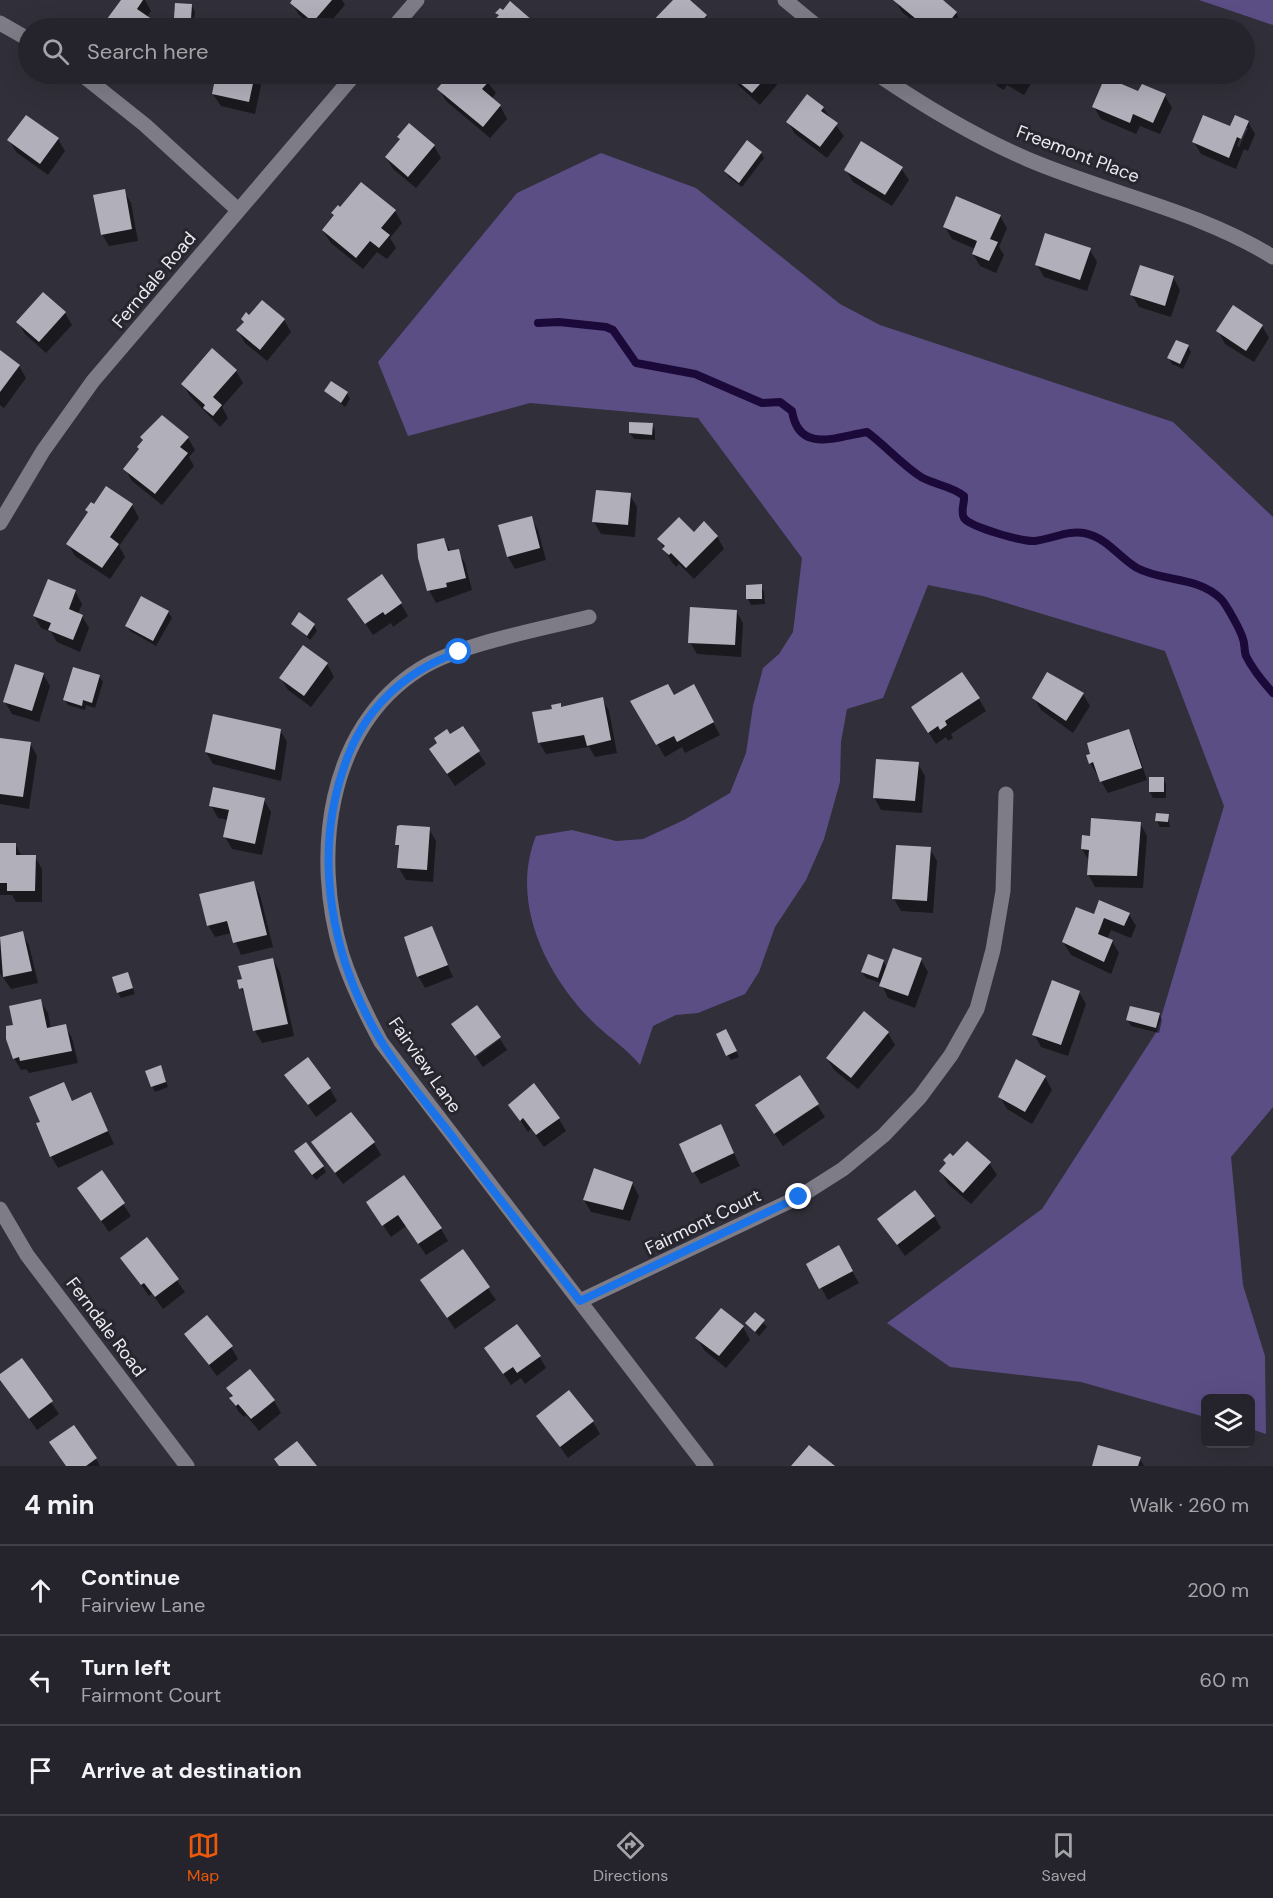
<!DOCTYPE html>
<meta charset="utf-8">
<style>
:root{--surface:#25232b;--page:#2d2b33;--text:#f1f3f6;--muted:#a3a4a9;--line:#424047;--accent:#ea580c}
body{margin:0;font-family:"DM Sans",sans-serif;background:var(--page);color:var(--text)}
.controls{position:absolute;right:18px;bottom:18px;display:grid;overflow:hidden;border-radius:9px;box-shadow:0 6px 24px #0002}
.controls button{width:54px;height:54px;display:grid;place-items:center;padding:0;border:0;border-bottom:2px solid var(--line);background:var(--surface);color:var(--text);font:30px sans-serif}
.stop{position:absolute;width:18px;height:18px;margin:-14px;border:4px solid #1a73e8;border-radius:50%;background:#fff}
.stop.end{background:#1a73e8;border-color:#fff;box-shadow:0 2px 6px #0008}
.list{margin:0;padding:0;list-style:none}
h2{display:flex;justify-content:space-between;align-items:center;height:78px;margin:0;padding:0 24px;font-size:26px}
h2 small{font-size:20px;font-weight:400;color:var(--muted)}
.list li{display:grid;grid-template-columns:39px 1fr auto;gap:18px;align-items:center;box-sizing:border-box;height:90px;padding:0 24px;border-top:2px solid var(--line)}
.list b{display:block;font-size:22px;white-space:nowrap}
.list p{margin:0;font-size:20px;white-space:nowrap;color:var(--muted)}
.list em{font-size:20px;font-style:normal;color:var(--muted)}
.icon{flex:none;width:33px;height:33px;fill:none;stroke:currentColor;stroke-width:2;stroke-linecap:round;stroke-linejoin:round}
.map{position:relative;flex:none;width:1273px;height:1466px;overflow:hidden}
.search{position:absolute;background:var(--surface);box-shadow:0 6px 24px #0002;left:18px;right:18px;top:18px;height:66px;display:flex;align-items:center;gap:15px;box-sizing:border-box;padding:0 21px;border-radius:33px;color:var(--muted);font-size:22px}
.sheet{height:348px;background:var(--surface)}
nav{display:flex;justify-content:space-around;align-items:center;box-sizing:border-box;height:84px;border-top:2px solid var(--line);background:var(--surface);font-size:16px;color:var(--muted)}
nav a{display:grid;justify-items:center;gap:3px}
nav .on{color:var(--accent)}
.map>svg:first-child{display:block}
.forest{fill:#5b4e85}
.shadow{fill:#0007;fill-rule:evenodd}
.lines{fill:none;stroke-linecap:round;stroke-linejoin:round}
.stream{stroke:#1b093a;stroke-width:8}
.building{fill:#b1afba}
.minor{stroke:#7e7c87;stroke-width:15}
.route{stroke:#1a73e8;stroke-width:8}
.labels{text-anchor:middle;stroke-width:6;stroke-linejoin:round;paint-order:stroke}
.street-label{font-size:18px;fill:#ebeaf0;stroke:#27262e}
</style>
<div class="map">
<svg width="1273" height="1466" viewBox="0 0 1273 1466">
<rect width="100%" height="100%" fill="#312f39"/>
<!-- forest -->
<g class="forest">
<polygon points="1199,0 1273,0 1273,25"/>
<path d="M601 153 696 188 840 304 880 325 1173 422 1273 517V1107L1231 1157 1243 1285 1265 1356 1266 1434 1251 1429 1250 1398H1206L1205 1417 1081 1382 950 1367 887 1323 1042 1209 1157 1031 1224 806 1165 651 983 596 928 585 883 698 847 709 841 742 840 782 824 839 806 880 775 927 759 972 745 994 698 1013 676 1015 653 1026 640 1065C627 1049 611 1039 596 1025 547 978 509 903 536 836L572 830 616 841 643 839 684 820 730 793 746 753 753 706 763 668 779 654 793 632 802 558 698 418 530 403 408 436 378 362 517 193Z"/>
</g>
<!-- shadow -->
<g class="shadow">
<polygon points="123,0 145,0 151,11 147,17 156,28 109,28 106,23"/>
<polygon points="294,0 342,0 345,5 325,28 315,28 299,15 292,3"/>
<polygon points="675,0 687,0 706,16 713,28 649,28"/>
<polygon points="895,0 940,0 956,13 963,26 961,28 921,28 902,12"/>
<polygon points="192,6 195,12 193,25 178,23 175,17"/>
<polygon points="497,13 532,22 536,28 489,28 499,16"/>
<polygon points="218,74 255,74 261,85 255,114 221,106 213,94"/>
<polygon points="457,74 481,74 496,93 491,99 500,106 507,119 490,138 446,101 439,89"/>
<polygon points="726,74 777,74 781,80 760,105"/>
<polygon points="990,74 1037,74 1024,95 1007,85 1004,90 997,86"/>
<polygon points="1165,96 1172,108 1160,134 1140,126 1136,134 1101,119 1094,107"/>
<polygon points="823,108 844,136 827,158 795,134 788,122"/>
<path d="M1248 122 1255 134 1248 151 1244 149 1236 169 1201 154 1194 142ZM1244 128H1248L1239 147 1237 146Z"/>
<polygon points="398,137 434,146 441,158 416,188 393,169 386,157 401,141"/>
<polygon points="58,139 65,151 48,175 16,152 9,140"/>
<polygon points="761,153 764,158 742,187 729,177 725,171"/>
<polygon points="901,168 909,180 892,206 853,182 846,170"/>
<polygon points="124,191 131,203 138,241 109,246 102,234"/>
<polygon points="395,211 402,223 390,238 396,248 387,259 377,252 363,269 331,243 323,231"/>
<polygon points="1000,216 1007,228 999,247 1004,255 996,273 980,266 973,254 975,249 952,239 945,227"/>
<polygon points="1090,250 1097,262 1087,291 1044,277 1037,265"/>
<polygon points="1173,277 1180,290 1171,317 1139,307 1132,295"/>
<polygon points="65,313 72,325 46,353 25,334 18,322"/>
<polygon points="250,317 284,320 291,332 267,361 245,343 238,331"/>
<polygon points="1262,326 1269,338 1254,362 1225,344 1218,331"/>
<polygon points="1188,346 1191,352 1183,369 1172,364 1169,358"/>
<polygon points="0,352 19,366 26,378 4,408 0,405"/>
<polygon points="236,371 243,383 222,407 228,418 220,427 190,396 183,384"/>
<polygon points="326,391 347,393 350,399 345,407"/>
<polygon points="652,425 655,430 655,440 634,439 630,433"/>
<polygon points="188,438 195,450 189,457 194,466 162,505 132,481 125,469"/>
<polygon points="630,495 637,507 635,537 601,534 594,522"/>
<polygon points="132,505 139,518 119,546 125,557 110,579 75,556 68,544"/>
<polygon points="531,518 538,530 546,560 515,569 508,557"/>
<polygon points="694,534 717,536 724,549 694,579 679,564 676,567 671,561 659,539"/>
<polygon points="444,540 451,552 458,551 465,563 472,590 436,603 429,590"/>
<polygon points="748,586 761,586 764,592 765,604 751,605 748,599"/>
<polygon points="75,591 82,604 78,614 82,616 89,628 80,652 57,642 51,632 41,628 34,616"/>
<polygon points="142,598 168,612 172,618 156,646 130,631 127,626"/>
<polygon points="349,599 401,604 408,616 393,627 391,623 373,635"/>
<polygon points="736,611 743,623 741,657 697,654 690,642"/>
<polygon points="293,624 314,625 317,631 310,640"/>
<polygon points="327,664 334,677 311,707 288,690 281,678"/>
<polygon points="43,674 50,686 39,722 12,714 5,702"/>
<polygon points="99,676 103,682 95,708 86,705 85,710 68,705 65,700"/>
<polygon points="693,686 720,735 685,753 682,747 665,757 632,701 673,697"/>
<polygon points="1083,694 1090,706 1073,733 1041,710 1034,698"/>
<polygon points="602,699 609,711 617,753 595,757 589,747 546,754 539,742 554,710 560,705 562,709"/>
<polygon points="979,699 986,711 951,734 953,738 948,741 946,737 936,744 920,719"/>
<polygon points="462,728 486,764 455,786 438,761 450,736"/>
<polygon points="280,730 287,742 281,781 213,764 206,752"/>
<polygon points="1128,731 1135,743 1147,780 1108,793 1090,763"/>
<polygon points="0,739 30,743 37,756 29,809 0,804"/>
<polygon points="918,764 925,776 922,813 881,810 874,797"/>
<polygon points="1163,778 1166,784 1166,798 1153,798 1150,792"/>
<polygon points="264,800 271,812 262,855 232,849 225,837 228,820 218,818 211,805"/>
<polygon points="1168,815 1170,827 1160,827 1157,821"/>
<polygon points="1140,823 1147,836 1143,888 1095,887 1088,874 1089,861 1082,849"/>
<polygon points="398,828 429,829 436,841 433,882 406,880 398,867"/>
<polygon points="0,844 15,844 22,857 35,857 42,869 42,902 16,902 12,895 0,895"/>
<polygon points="930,849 937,861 933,913 901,911 894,899"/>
<polygon points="253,883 260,895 273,947 241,955 232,933 215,937 208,925"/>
<polygon points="1129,914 1136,926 1131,938 1111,930 1107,939 1112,941 1119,953 1111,974 1071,955 1063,942 1094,916"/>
<polygon points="431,928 453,977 425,988 418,976"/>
<polygon points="22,933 29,945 38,983 11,989 0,973 0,938"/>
<polygon points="273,960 280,972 294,1036 262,1043 255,1031 248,1001 241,988"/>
<polygon points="921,960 928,972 915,1008 888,998 881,983 866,978 862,972 883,961 887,968"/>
<polygon points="128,973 135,994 121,998 118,993"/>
<polygon points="1079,992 1086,1004 1068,1056 1041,1047 1034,1034"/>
<polygon points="40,1001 48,1013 51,1029 65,1026 72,1038 78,1063 29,1073 26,1069 21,1070 14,1058 15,1026"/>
<polygon points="1159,1014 1162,1020 1159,1033 1131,1026 1128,1020"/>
<polygon points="888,1033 895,1045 858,1089 834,1070 827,1058"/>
<polygon points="729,1036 739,1057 731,1060 728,1055"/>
<polygon points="500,1039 507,1050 483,1067 476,1057"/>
<polygon points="163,1073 168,1087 155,1092 152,1086"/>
<polygon points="286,1075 330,1089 337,1101 316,1117"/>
<polygon points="1045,1077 1052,1090 1032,1124 1007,1109 1000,1097"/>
<polygon points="800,1078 825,1117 783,1146 764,1118"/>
<polygon points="63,1084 73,1102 91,1094 114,1144 58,1168 51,1156 42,1123"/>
<polygon points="510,1105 559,1119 566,1131 544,1147 531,1129 528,1132"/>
<polygon points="727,1138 740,1166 701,1184 694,1172"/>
<polygon points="313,1143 374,1143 381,1155 343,1184"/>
<polygon points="299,1157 323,1167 326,1172 316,1180"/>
<polygon points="989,1163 997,1175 971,1204 948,1184 941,1172"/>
<polygon points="101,1172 131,1216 109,1232 86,1200"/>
<polygon points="632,1183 639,1196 630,1221 591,1212 584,1200"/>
<polygon points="368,1202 441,1229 448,1241 426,1255 406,1226 391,1237"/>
<polygon points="934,1216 941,1228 905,1256 879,1219"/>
<polygon points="147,1239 185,1292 163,1309 152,1294 149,1296 122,1258"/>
<polygon points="838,1247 859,1283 828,1300 808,1264"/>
<polygon points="462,1251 496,1300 455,1329 422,1280"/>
<polygon points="755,1314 767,1327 759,1336 747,1324"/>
<polygon points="743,1327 750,1340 726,1368 704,1350 697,1338"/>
<polygon points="185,1334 231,1347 238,1359 217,1376"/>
<polygon points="486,1348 539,1356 546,1368 525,1384 521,1378 511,1385"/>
<polygon points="21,1360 59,1414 37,1430 0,1378"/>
<polygon points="228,1388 274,1401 281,1413 259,1431 246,1415 244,1417 238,1411"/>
<polygon points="538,1416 593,1422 600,1434 568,1458"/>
<polygon points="96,1459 100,1466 66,1466"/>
<polygon points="1140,1459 1144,1466 1094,1466"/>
</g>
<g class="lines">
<!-- stream -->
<path class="stream" d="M538 323 559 322 606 327 613 330 636 363 695 374 762 403 780 402 792 411C799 454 836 437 867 432 886 446 901 464 921 477 935 485 952 486 964 496 965 502 960 512 964 518 970 527 1023 542 1035 541 1052 539 1068 530 1084 533 1108 538 1118 557 1137 568 1163 582 1198 576 1221 599 1226 604 1241 631 1243 639 1245 644 1244 651 1246 656 1253 670 1263 682 1273 693"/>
</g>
<!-- building -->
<g class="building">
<polygon points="121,0 143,0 137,9 153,20 147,28 112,28 104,23"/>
<polygon points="292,0 332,0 313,22 290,3"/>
<polygon points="673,0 690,0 707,15 696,28 646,28"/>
<polygon points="893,0 943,0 957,12 944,28 927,28"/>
<polygon points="510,1 533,21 527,28 487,28 499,15 495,13 500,8 503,10"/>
<polygon points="175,3 192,4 191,19 174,18"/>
<polygon points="216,74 255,74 249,102 212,94"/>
<polygon points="455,74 484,74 491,79 482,89 501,105 483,127 437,89 449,75 452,77"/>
<polygon points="729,74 769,74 752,93"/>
<polygon points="988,74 1023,74 1017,84 999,74 997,78"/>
<polygon points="1105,77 1138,91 1142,84 1166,94 1153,123 1133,114 1130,123 1092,107"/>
<polygon points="807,94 824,107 821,111 838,123 820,147 786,122"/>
<polygon points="26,115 59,138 40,164 7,140"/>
<polygon points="1203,115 1230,126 1235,115 1249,121 1241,139 1237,137 1229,158 1192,142"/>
<polygon points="409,123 435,145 408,177 385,157 400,139 397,137"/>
<polygon points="747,140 762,152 739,183 724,171"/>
<polygon points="861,141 903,167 885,195 844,170"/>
<polygon points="361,182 396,210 381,228 390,235 379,248 370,241 356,258 322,230 334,215 331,213 338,205 340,207"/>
<polygon points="125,189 132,229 101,235 93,195"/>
<polygon points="956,196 1001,215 990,239 998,242 989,261 972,254 977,241 943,227"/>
<polygon points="1045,233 1091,248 1080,280 1035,265"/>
<polygon points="1140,265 1174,276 1165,306 1130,295"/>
<polygon points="43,292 66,312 39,342 16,322"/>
<polygon points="262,300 285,319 260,350 236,330 244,322 241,319 246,312 249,315"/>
<polygon points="1233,305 1263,325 1246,351 1216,331"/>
<polygon points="1176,340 1189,345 1180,364 1167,358"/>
<polygon points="212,348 237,370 213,397 222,405 213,416 203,408 205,405 181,384"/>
<polygon points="0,350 20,365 0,392"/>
<polygon points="331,381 348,392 341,403 324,391"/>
<polygon points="162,415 189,437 180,447 188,453 155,494 123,469 139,449 137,447 143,440 140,437"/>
<polygon points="629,422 653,423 652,435 629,433"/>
<polygon points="106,486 133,504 110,537 119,544 102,568 66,544 88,512 85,510 91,502 94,504"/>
<polygon points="596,490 631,493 628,525 592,522"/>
<polygon points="532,516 540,548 507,557 498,525"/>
<polygon points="679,517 694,532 704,521 718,536 686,568 671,553 669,555 662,549 665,546 657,539"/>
<polygon points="444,538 448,551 459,549 466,578 446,583 447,587 427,591 418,558 417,544"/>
<polygon points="382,574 402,603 385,615 383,612 365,624 347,599"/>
<polygon points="48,579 76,590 69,609 83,615 73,640 48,630 51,623 33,616"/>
<polygon points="762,584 762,599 746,599 746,585"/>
<polygon points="141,596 169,611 153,641 125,626"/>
<polygon points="690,607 737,610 735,645 688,643"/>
<polygon points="299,612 315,624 307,636 291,624"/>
<polygon points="303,645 328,663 304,696 279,678"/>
<polygon points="15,664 44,673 32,711 3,702"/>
<polygon points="73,667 100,675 92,703 83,700 82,706 63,700"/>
<polygon points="962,672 980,698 945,721 947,725 940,730 938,726 928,733 911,707"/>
<polygon points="1047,672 1084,693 1066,721 1032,698"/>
<polygon points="668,684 674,695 694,684 714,722 677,742 674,736 656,745 630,701"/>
<polygon points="603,697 611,740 587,746 584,735 538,743 532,712 552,709 551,705 561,703 561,707"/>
<polygon points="213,714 281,729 275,770 205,752"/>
<polygon points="463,726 480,751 447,774 429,749 437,743 434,738 447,729 450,734"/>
<polygon points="1129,729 1142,768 1100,782 1093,762 1089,764 1086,755 1090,754 1087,743"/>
<polygon points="0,738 31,742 23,797 0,794"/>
<polygon points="876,759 919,762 915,801 873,798"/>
<rect x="1149" y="777" width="15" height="15"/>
<polygon points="213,787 265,798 255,844 223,837 229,810 209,806"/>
<polygon points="1156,813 1169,814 1168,822 1155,821"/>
<polygon points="1091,818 1141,822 1137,876 1087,875 1089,850 1081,849 1082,835 1090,836"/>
<polygon points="400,825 430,827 427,870 397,868 399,845 395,845 397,826"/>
<polygon points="0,843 16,843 16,855 36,855 35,891 7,891 7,883 0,883"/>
<polygon points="896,845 931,847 927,901 892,899"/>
<polygon points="254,881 267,935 233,943 227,921 207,926 199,894"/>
<polygon points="1099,900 1130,913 1124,926 1104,918 1098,934 1113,940 1104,962 1062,942 1076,907 1094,914"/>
<polygon points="432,926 448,965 417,977 404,937"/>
<polygon points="23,931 32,971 3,977 0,937"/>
<polygon points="893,948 922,958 908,996 879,986"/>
<polygon points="868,954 884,960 878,978 861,972"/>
<polygon points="273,958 288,1024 253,1031 243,988 239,989 237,980 242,979 238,966"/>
<polygon points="128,972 133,988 117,993 112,977"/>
<polygon points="1052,980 1080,991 1061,1045 1032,1035"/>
<polygon points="41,999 47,1028 66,1024 72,1051 20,1061 19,1057 13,1059 6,1039 6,1026 13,1025 9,1006"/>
<polygon points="477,1005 501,1037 475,1056 451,1024"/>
<polygon points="1130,1006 1160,1013 1156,1028 1126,1020"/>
<polygon points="864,1011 889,1032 851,1078 826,1058"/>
<polygon points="726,1029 737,1051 726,1056 716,1034"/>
<polygon points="308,1057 331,1088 308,1105 284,1075"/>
<polygon points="1016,1059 1046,1076 1025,1112 998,1097"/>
<polygon points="161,1065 166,1082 151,1087 145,1071"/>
<polygon points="800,1075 819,1104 774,1134 755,1105"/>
<polygon points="64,1082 72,1101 91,1092 108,1131 50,1157 36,1123 40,1122 29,1097"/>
<polygon points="534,1083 560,1118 536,1135 523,1118 520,1121 508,1105"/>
<polygon points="351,1112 375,1142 335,1173 311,1142"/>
<polygon points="721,1124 734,1153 692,1173 679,1144"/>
<polygon points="967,1141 991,1162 963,1193 939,1171 946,1163 943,1160 950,1153 953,1156"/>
<polygon points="306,1142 324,1166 312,1175 294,1151"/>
<polygon points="594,1168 633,1182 623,1210 583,1200"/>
<polygon points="102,1170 125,1203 101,1221 77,1188"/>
<polygon points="404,1175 442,1228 418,1244 398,1215 382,1226 366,1202"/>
<polygon points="915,1190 935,1216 897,1245 877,1219"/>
<polygon points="147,1237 179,1279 155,1297 144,1283 141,1285 120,1258"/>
<polygon points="839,1245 853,1271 819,1289 806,1264"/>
<polygon points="463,1249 490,1287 447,1318 420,1280"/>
<polygon points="721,1308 744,1326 719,1356 695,1338"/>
<polygon points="755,1312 765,1320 755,1332 745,1323"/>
<polygon points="207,1315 233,1346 209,1365 184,1334"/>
<polygon points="517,1324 541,1356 517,1373 513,1367 503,1374 484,1348"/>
<polygon points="22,1358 53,1401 29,1419 0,1380 0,1374"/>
<polygon points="250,1369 275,1400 251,1419 238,1404 236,1406 229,1398 233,1396 226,1388"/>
<polygon points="569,1390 594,1421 560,1447 536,1416"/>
<polygon points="74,1425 97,1458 86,1466 66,1466 49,1442"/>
<polygon points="297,1441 317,1466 279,1466 274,1459"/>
<polygon points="809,1445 835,1466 791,1466"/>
<polygon points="1098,1445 1141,1457 1138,1466 1092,1466"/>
</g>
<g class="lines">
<!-- minor -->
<g class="minor">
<polyline points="785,0 819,28"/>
<polyline points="0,23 28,39"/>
<polyline points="393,28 417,0"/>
<polyline points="81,74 145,125 238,210"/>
<path d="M877 74C924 106 974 136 1027 159 1109 194 1197 210 1273 257"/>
<polyline points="0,523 43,451 93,381 355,74"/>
<path d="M589 617C542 629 459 644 420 669 326 728 312 857 342 955 352 986 366 1014 381 1042L706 1466"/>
<polyline points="0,1209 27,1255 187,1466"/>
<polyline points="580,1301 799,1197 843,1169 884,1135 920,1097 951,1055 977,1009 993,950 1003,891 1006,794"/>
</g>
</g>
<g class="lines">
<!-- route -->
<path class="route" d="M459 652C402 672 361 712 343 770 313 860 332 960 381 1041 401 1074 428 1105 452 1136 493 1192 537 1246 580 1301L799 1197"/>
</g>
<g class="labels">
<!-- street labels -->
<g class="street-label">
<text transform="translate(1078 154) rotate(21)" y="6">Freemont Place</text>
<text transform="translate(154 280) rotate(-50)" y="6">Ferndale Road</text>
<text transform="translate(425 1065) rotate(55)" y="6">Fairview Lane</text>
<text transform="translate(703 1222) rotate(-26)" y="6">Fairmont Court</text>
<text transform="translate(106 1327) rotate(53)" y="6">Ferndale Road</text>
</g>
</g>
</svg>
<div class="controls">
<button><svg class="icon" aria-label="layers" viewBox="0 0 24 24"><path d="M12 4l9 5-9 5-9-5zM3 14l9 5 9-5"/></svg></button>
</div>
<div class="stop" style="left:459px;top:652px"></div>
<div class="stop end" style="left:799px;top:1197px"></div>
<div class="search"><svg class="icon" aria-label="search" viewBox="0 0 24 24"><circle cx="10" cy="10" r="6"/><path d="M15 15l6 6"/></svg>Search here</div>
</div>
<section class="sheet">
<h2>4 min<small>Walk · 260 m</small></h2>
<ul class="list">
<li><svg class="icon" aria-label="ahead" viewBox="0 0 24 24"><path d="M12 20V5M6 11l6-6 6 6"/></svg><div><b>Continue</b><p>Fairview Lane</p></div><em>200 m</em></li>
<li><svg class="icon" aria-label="left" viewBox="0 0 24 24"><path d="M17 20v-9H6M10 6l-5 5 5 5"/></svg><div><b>Turn left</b><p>Fairmont Court</p></div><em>60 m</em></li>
<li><svg class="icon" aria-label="arrive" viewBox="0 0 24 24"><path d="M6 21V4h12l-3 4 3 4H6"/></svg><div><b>Arrive at destination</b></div></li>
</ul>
</section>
<nav>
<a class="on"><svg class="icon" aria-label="map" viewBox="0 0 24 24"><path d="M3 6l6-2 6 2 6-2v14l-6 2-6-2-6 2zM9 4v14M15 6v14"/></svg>Map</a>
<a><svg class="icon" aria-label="directions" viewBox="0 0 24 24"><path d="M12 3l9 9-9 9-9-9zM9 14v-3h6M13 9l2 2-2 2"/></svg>Directions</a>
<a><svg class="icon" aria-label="saved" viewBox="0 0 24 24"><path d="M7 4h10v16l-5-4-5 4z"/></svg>Saved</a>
</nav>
